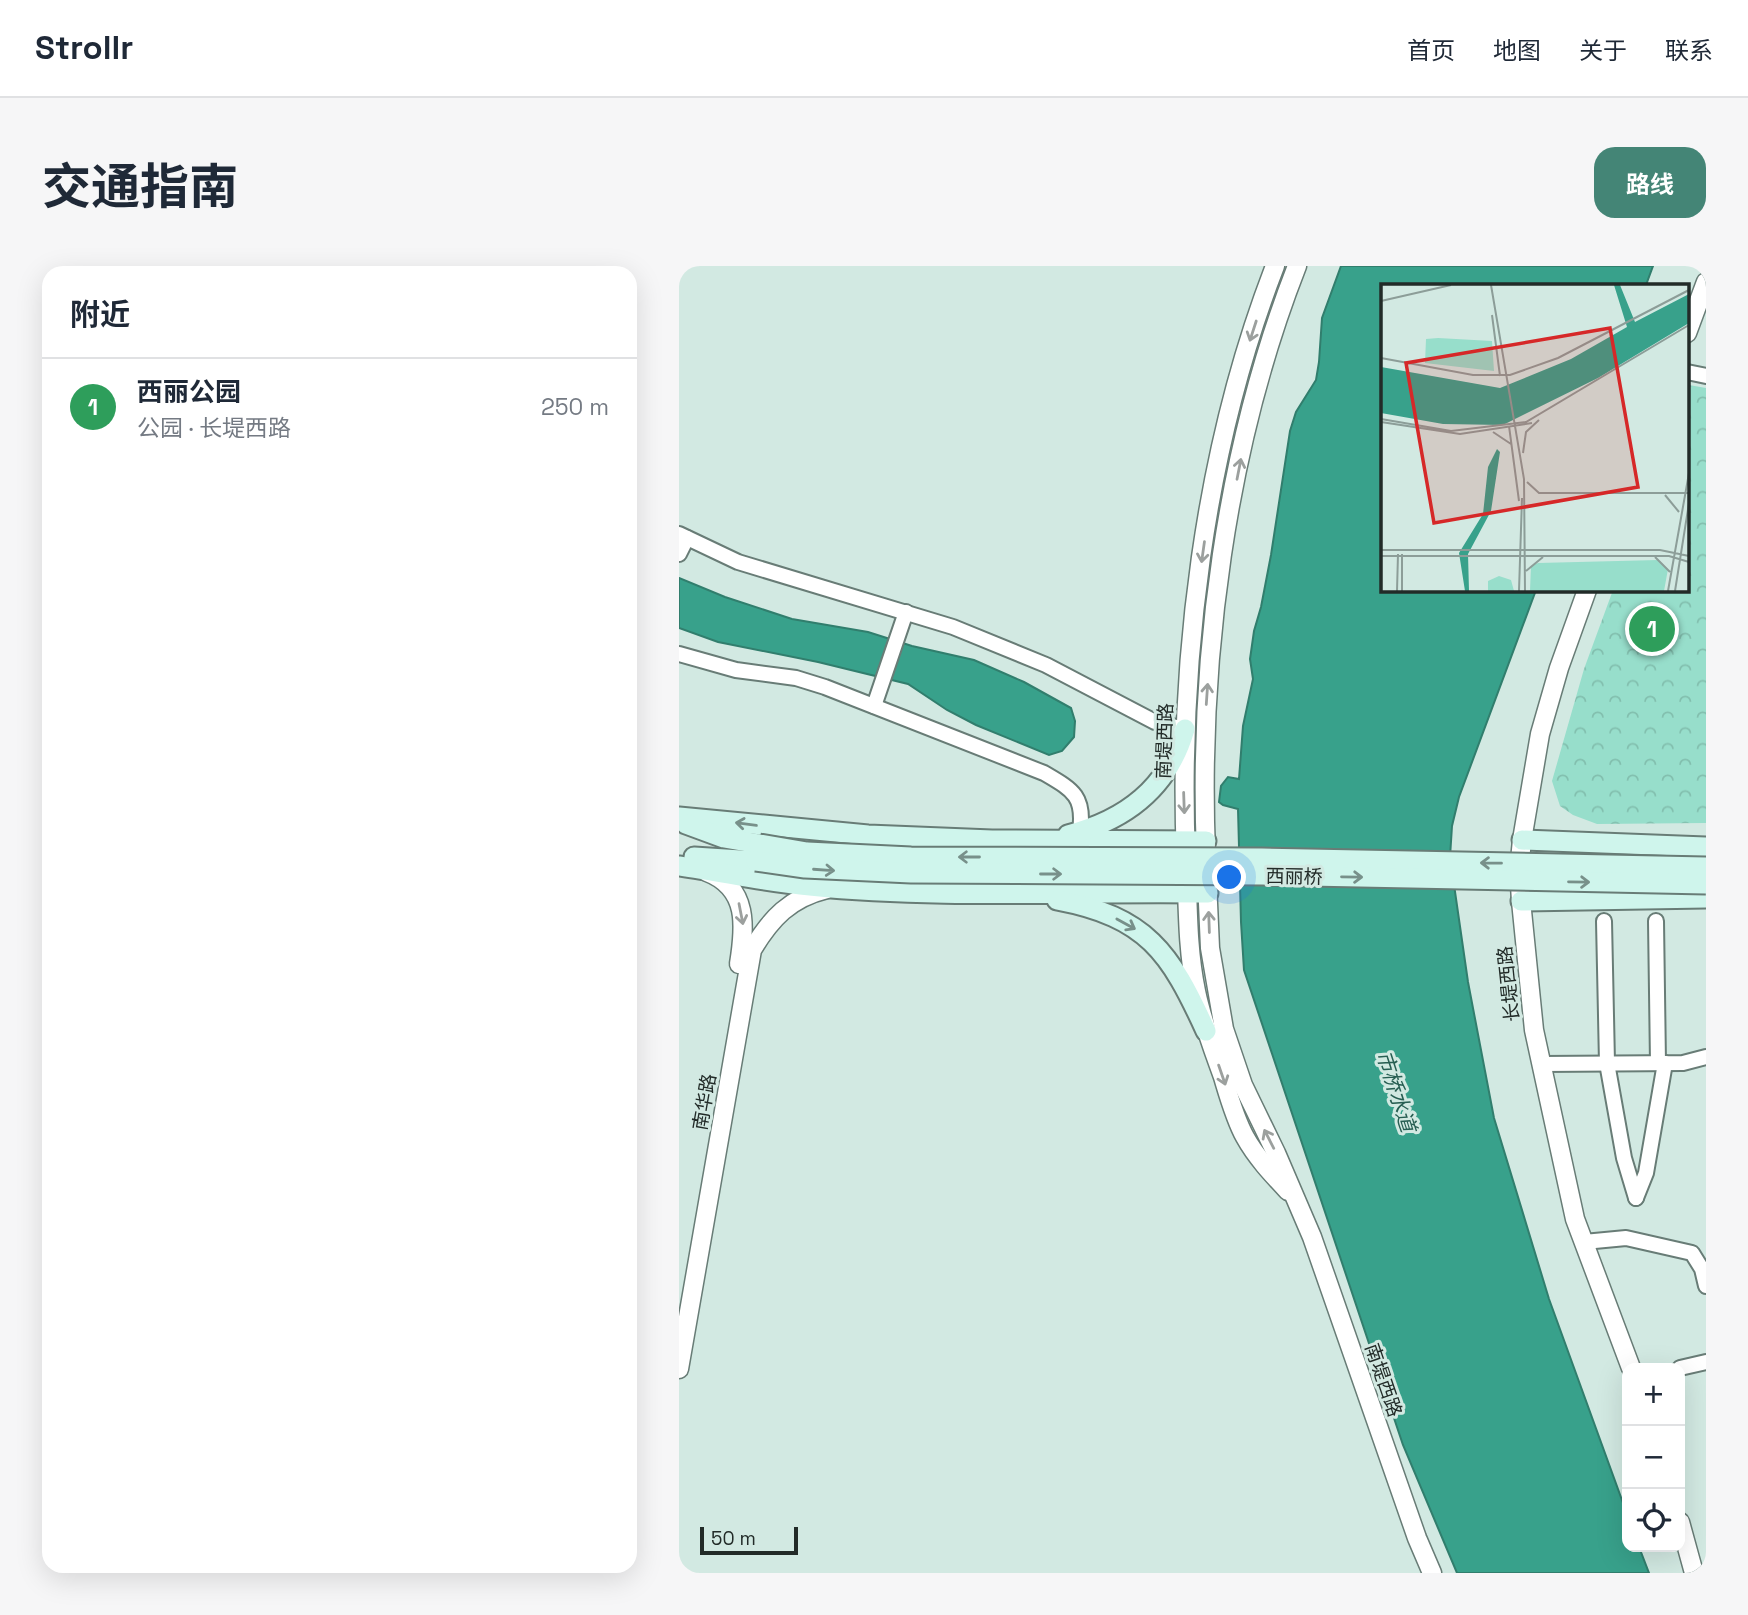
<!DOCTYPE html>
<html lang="zh">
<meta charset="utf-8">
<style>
:root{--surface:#fff;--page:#f6f6f7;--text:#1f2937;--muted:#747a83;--line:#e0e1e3;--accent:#448576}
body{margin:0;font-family:"Space Grotesk","Noto Sans SC",sans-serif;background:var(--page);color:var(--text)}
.controls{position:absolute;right:21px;bottom:21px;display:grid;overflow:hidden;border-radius:14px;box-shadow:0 7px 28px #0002}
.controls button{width:63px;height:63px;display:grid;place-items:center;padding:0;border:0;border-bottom:2px solid var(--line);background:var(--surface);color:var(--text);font:35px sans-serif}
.scale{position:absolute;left:21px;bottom:18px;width:98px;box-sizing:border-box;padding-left:7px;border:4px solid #222b28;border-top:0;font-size:19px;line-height:24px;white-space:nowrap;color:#222b28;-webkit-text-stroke:5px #d2e9e2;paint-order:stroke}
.you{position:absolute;left:551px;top:612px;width:24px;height:24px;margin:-18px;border:5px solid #fff;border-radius:50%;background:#1a73e8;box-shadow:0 0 0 10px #1a73e833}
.badge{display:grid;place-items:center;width:46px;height:46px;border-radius:50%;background:var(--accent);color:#fff;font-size:23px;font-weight:700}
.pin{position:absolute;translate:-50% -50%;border:4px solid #fff;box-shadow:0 2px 7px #0006}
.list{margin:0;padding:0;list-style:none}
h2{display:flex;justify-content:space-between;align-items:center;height:91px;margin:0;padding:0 28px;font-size:30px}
h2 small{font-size:23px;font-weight:400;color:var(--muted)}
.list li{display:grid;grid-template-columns:46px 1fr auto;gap:21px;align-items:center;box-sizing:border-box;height:98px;padding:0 28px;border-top:2px solid var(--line)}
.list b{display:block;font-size:26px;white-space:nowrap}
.list p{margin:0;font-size:23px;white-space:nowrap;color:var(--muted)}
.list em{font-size:23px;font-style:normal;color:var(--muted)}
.icon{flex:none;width:38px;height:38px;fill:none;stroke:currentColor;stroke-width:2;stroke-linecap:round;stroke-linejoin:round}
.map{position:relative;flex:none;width:1027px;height:1307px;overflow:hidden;border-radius:21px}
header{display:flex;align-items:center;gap:42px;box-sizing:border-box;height:98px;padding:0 35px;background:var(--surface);border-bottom:2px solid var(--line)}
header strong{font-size:33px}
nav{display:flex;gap:38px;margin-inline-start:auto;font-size:24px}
.intro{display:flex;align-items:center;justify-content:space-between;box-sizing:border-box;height:168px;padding:0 42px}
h1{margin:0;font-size:49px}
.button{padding:18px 32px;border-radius:21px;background:var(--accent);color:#fff;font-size:24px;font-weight:700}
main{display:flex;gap:42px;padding:0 42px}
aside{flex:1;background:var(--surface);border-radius:21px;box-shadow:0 7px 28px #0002}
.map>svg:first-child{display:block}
.park{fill:url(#park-crowns)}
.water{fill:#38a18b;stroke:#317e6d;stroke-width:2}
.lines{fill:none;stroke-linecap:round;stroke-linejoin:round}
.minor-casing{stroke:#687c76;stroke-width:18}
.tertiary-casing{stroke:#687c76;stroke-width:21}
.secondary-casing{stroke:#687c76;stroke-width:23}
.minor{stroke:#fff;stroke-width:14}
.tertiary{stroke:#fff;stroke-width:18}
.secondary{stroke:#cff5ec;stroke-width:19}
.secondary-bridge-casing{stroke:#687c76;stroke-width:23;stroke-linecap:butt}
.secondary-bridge{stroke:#cff5ec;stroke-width:19}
.oneway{stroke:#9ca09e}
.oneway2{stroke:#78908a}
.labels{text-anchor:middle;stroke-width:6;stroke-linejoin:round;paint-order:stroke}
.street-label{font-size:19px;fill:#222b28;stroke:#d2e9e2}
.water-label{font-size:21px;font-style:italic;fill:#275e52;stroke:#d2e9e2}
.inset-road{fill:none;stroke:#8c9d98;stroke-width:2}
.view{fill:#d62828;fill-opacity:0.15;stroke:#d62828;stroke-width:3.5}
.inset-edge{fill:none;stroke:#222b28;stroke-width:3.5}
</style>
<header>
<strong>Strollr</strong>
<nav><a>首页</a><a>地图</a><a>关于</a><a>联系</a></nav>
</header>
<div class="intro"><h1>交通指南</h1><a class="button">路线</a></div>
<main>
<aside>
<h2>附近<small></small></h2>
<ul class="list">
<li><span class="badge" style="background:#2e9e5b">1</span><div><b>西丽公园</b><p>公园 · 长堤西路</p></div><em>250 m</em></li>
</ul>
</aside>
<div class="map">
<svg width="1027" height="1307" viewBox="0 0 1027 1307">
<defs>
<pattern id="park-crowns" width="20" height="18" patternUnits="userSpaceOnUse" patternTransform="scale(1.75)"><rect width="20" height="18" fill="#97decb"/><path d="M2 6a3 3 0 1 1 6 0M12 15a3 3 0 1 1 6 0" fill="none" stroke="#82bfae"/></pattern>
</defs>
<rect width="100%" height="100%" fill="#d2e9e2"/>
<!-- park -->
<polygon class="park" points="1010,119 1027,122 1027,557 918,558 894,549 881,540 873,515 905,403 934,324 1008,324 1008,125"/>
<!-- water -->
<g class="water">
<polygon points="662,0 974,0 967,19 703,19 703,324 857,324 780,531 773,560 771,591 789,716 815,852 870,1033 948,1248 948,1281 960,1281 970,1307 778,1307 724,1179 565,704 562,656 559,543 544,539 540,536 542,520 549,511 560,513 564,460 574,413 571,393 575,365 582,341 592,289 611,165 617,146 637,114 640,96 643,52"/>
<polygon points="0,312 46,331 113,353 189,366 233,380 295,394 345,416 392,442 396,455 395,471 383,485 370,489 297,459 268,444 229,418 139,396 39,376 0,362"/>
</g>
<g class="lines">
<!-- minor casing -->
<g class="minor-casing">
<g id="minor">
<polyline points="1008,106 1027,110"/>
<polyline points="0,268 59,296 274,361 367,399 476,456 506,463"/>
<polyline points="0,288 8,272"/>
<path d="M0 388 57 404 117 412 146 421 365 507C394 524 406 530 401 566"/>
<polyline points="195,440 227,346"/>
<polyline points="925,655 928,797 945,892 957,932"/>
<polyline points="977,655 979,797"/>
<polyline points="863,798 1004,797 1027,791"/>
<polyline points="957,932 967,907 986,797"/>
<polyline points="905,976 947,972 1013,987 1023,1003 1027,1020"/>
<polyline points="1001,1102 1027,1096"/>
</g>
</g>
<!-- tertiary casing -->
<g class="tertiary-casing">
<g id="tertiary">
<path d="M596 0C525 183 499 398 507 593 509 637 508 682 517 725 523 755 534 783 544 811 550 831 556 853 566 871 577 891 593 908 609 925"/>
<polyline points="1008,67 1027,16"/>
<polyline points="908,324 880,402 861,468 843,574 840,604 842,635 855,764 896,953 952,1102"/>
<path d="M527 588C519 394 547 181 618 0"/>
<path d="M28 606C70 622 66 661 60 698"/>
<polyline points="528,615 531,682 545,763 564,819 597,887 633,971 738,1272 753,1307"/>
<path d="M0 1103 73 684C92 652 111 632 148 623"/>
<polyline points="1001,1256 1015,1307"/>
</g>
</g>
<!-- secondary casing -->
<g class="secondary-casing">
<g id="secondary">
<polyline points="0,551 189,569 313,574 527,575"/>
<polyline points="7,558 45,572 80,578"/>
<path d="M389 569C447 554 489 522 506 463"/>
<polyline points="843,574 1027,581"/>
<polyline points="15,591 77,595"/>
<path d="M0 600C43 606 87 616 131 620 263 633 396 625 529 627"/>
<path d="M378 634C468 651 491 686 527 765"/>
<polyline points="842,635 1027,632"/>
</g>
</g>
<!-- minor -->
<use href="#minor" class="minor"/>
<!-- tertiary -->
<use href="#tertiary" class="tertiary"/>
<!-- secondary -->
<use href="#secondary" class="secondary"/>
<!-- secondary-bridge casing -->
<g class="secondary-bridge-casing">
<g id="secondary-bridge">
<polyline points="80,578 128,586 232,591 583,592 1027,601"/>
<polyline points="77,595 126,602 232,607 583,609 1027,618"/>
</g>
</g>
<!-- secondary-bridge -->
<use href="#secondary-bridge" class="secondary-bridge"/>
</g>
<!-- one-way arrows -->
<defs><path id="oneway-shaft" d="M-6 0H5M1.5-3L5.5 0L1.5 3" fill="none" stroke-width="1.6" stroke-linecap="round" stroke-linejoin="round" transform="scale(1.75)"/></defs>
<g class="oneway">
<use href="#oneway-shaft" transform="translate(574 65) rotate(108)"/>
<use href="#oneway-shaft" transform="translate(560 203) rotate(-79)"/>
<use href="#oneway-shaft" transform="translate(524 286) rotate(98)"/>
<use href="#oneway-shaft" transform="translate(528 428) rotate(-86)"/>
<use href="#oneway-shaft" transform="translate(505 537) rotate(88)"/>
<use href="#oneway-shaft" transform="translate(62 648) rotate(79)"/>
<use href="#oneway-shaft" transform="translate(530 656) rotate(-92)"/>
<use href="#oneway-shaft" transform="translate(543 809) rotate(71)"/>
<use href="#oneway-shaft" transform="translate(590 873) rotate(-117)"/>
</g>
<g class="oneway2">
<use href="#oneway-shaft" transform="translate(67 558) rotate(-172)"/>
<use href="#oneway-shaft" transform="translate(290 591) rotate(-180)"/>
<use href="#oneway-shaft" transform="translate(812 597) rotate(-179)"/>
<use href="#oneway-shaft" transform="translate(145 604) rotate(4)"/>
<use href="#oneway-shaft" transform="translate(372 608)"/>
<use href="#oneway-shaft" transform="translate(673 611) rotate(1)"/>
<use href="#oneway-shaft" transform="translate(900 616) rotate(1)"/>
<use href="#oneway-shaft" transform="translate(447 658) rotate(29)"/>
</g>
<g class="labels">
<!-- street labels -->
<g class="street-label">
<text transform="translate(485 475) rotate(-88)" y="7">南堤西路</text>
<text transform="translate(615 610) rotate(1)" y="7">西丽桥</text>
<text transform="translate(829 718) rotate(-96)" y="7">长堤西路</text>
<text transform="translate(25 836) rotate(-80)" y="7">南华路</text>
<text transform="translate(705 1114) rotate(71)" y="7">南堤西路</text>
</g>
<!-- water labels -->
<g class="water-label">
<text transform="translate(717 825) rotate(72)" y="7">市桥水道</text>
</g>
</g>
<!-- overview -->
<g transform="translate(702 18)">
<rect width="308" height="308" fill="#d2e9e2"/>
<path d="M118 292 130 296 133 307H107V297Z" fill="#97decb"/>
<path d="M57 54 111 57 113 87 44 79 45 55ZM277 276 287 285 283 307H149L150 282 157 279Z" fill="#97decb"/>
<path d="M233 1H239L254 38 308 10V39L217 94 122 141 62 140 0 129V83L119 104 190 75 246 43ZM116 165 119 168 110 227 87 270 88 307H84L78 269 102 230 107 183Z" fill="#38a18b"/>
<path class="inset-road" d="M110 1 143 195 144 307M0 17 70 1M111 31 119 92M0 74 92 91H129L177 74 308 6M0 135 70 147 145 138 308 41M0 138 79 150 151 139M128 142 138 217M112 148 130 160M142 169 145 148 158 136M146 198 158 209H308M284 211 298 228M0 266H279L308 272M21 270V307M0 272H288L308 278M274 273 289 288M145 287 162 273M16 307 17 270M138 307 141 214M287 307 308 189M294 307 308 219"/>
<path class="view" d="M229 44 257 203 53 239 25 79Z"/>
<rect width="308" height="308" class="inset-edge"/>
</g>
</svg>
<div class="controls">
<button>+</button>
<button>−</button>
<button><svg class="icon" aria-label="locate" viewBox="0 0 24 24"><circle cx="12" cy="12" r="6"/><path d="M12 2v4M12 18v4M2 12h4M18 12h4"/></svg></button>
</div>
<div class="scale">50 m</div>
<div class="you"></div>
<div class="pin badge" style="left:973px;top:363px;background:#2e9e5b">1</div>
</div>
</main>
